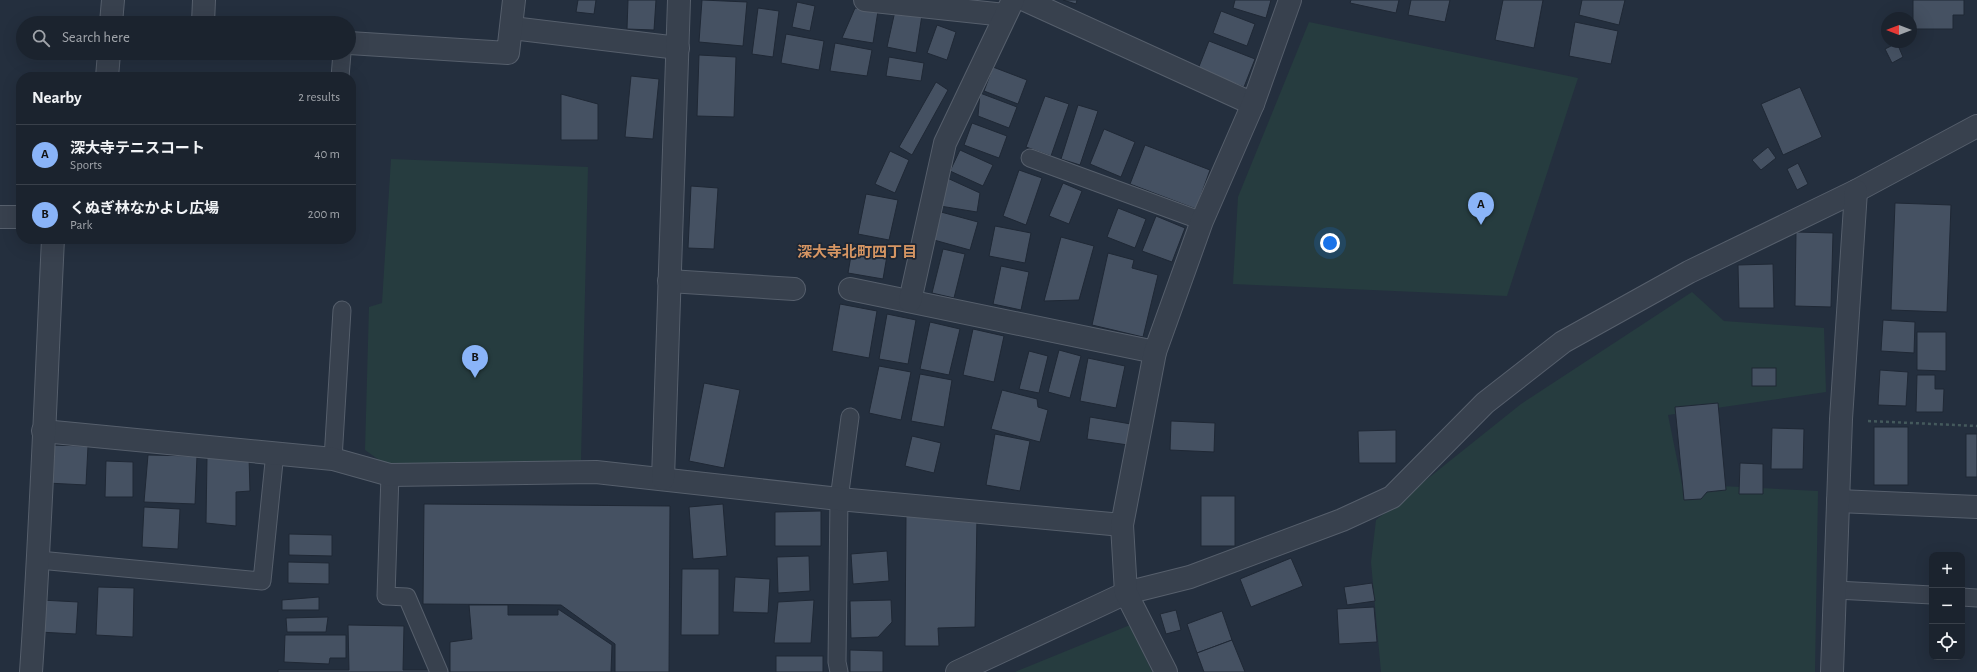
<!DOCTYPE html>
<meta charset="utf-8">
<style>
:root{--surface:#1b232e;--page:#282f3a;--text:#f1f3f6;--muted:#a0a4aa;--line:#39404a;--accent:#8ab4f8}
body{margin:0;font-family:"Alegreya Sans","Noto Sans JP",sans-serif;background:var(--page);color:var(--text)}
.controls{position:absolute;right:12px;bottom:12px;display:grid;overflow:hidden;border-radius:8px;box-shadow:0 4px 16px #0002}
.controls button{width:36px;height:36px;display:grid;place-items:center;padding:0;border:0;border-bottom:1px solid var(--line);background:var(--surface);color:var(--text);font:20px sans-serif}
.compass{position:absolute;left:1881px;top:12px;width:36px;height:36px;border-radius:50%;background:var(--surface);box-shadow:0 4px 16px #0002;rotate:270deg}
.you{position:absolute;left:1330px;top:243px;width:14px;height:14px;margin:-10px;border:3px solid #fff;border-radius:50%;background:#1a73e8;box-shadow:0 0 0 6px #1a73e833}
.badge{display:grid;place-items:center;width:26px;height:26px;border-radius:50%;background:var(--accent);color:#111;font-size:13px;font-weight:700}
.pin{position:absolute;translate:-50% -33px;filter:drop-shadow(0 1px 2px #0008)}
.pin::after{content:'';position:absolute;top:21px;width:14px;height:12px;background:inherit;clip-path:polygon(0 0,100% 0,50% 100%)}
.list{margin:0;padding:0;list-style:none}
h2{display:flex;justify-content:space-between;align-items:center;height:52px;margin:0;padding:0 16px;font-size:17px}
h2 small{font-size:13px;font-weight:400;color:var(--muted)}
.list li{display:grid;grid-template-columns:26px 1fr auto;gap:12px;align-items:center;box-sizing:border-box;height:60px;padding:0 16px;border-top:1px solid var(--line)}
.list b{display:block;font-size:15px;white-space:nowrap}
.list p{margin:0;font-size:13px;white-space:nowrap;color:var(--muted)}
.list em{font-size:13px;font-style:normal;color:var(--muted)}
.icon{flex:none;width:22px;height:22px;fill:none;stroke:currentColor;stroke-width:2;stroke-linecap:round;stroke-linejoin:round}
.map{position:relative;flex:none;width:1977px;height:672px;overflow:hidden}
.search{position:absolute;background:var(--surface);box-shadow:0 4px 16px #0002;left:16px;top:16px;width:340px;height:44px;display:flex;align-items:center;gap:10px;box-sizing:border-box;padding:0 14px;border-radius:22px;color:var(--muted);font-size:15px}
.panel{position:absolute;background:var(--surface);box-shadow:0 4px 16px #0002;left:16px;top:72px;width:340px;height:172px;border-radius:16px}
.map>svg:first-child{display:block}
.green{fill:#263c3f}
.building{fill:#455162;stroke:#1f2835}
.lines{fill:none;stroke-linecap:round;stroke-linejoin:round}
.lane-casing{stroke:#565f6c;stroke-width:19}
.street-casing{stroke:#565f6c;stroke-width:24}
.path{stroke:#44595c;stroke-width:2.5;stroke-dasharray:3 3;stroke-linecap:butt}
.lane{stroke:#38414e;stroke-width:17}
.street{stroke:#38414e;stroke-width:22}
.labels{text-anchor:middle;stroke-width:3.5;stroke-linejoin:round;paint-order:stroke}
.neighbourhood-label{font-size:15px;font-weight:bold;fill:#d59563;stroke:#1d2633}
</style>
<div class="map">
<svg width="1977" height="672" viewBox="0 0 1977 672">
<rect width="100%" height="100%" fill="#242f3e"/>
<!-- green -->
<g class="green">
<polygon points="1309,22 1578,78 1507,296 1233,284 1238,197"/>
<polygon points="391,159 588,167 581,460 389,467 365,450 369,307 382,303"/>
<polygon points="1692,292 1724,321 1824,328 1826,392 1668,415 1682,484 1818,491 1815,672 1381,672 1371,562 1376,520 1521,404"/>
<polygon points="1130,625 1152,672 1015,672"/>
</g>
<!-- building -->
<g class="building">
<polygon points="578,0 596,0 594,14 576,12"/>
<polygon points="628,0 656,0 654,30 627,29"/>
<polygon points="702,0 747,2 743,46 699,42"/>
<polygon points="1063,0 1077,0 1076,4"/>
<polygon points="1235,0 1271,0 1266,18 1233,8"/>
<polygon points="1351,0 1399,0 1396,13 1350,3"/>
<polygon points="1411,0 1450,0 1445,22 1408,15"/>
<polygon points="1503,0 1543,0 1534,48 1495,40"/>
<polygon points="1582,0 1625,0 1619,25 1579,15"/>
<polygon points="1913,0 1964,0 1964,15 1953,15 1953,29 1913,29"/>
<polygon points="797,2 815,6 810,31 792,27"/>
<polygon points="758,8 779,11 773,57 752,54"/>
<polygon points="855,8 878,11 873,43 842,38"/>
<polygon points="895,11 922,15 916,53 887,47"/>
<polygon points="1221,11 1255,24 1247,46 1213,33"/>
<polygon points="1575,22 1618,31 1611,64 1569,56"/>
<polygon points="937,25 956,32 947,60 927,53"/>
<polygon points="786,34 824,41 819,70 781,63"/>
<polygon points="1209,41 1255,59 1244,87 1198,69"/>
<polygon points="835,43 872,50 867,76 830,71"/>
<polygon points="1897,43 1903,57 1892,63 1885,49"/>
<polygon points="699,55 736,57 734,117 697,116"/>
<polygon points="889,57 924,63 921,81 886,76"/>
<polygon points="993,67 1027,80 1018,104 984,91"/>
<polygon points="631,76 659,79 653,139 625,137"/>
<polygon points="936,82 948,90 912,155 899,147"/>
<polygon points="1800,87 1822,137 1783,155 1761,104"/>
<polygon points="980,93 1017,107 1009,128 978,116"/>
<polygon points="561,94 598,104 598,140 561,140"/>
<polygon points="1045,96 1069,104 1051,156 1026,147"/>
<polygon points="1078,105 1098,111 1080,165 1061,159"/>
<polygon points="972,123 1007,136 999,158 964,145"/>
<polygon points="1104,129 1135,142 1121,177 1090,164"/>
<polygon points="1145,145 1210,170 1196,209 1130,184"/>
<polygon points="1768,147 1776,158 1761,170 1752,160"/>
<polygon points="960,150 993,165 983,186 950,171"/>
<polygon points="890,151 909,160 895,193 875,184"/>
<polygon points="1798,163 1808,184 1797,190 1787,169"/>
<polygon points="1019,170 1042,178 1026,225 1003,216"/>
<polygon points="945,177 980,193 977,212 940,206"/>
<polygon points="1063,183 1082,191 1069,224 1049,216"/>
<polygon points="691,186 718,188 714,249 688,248"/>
<polygon points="866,194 898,200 889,240 858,234"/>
<polygon points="1895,203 1951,205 1947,312 1891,310"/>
<polygon points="1118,208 1146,219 1135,248 1107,237"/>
<polygon points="941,212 978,222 970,250 934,240"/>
<polygon points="1156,216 1185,228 1172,262 1142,251"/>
<polygon points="995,226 1031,233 1025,263 989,256"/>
<polygon points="1796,232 1833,233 1831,307 1795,306"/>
<polygon points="1061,237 1094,246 1079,300 1044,301"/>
<polygon points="853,244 888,250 883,279 848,273"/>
<polygon points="943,249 965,254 954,298 932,293"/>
<polygon points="1108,253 1134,260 1132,268 1158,275 1143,337 1092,325"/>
<polygon points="1773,264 1774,308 1739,308 1738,265"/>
<polygon points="1001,266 1029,272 1021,310 993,304"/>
<polygon points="840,304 877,311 869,358 832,351"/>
<polygon points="887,314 916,320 908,364 879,359"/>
<polygon points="1883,320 1915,322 1914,353 1881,351"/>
<polygon points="930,322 960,329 949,375 920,369"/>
<polygon points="973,329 1004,336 994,382 963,375"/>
<polygon points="1917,332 1946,332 1946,371 1917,370"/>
<polygon points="1059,350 1081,356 1070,398 1048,392"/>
<polygon points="1029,351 1048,356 1039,393 1019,389"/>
<polygon points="1088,358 1125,366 1116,408 1080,401"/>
<polygon points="879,366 911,372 901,420 869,413"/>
<rect x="1752" y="368" width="24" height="18"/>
<polygon points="1880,370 1908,372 1906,406 1878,405"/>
<polygon points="920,374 952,380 944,427 911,421"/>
<polygon points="1917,375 1935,375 1935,389 1944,389 1943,412 1916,412"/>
<polygon points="704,383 740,390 724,468 689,461"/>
<polygon points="1002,390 1037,399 1038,407 1048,410 1040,442 991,429"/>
<polygon points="1718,403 1726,490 1707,492 1701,499 1684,500 1675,407"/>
<polygon points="1090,417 1131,424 1128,445 1087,439"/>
<polygon points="1171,421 1215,423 1214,452 1170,450"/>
<rect x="1874" y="427" width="34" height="58"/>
<polygon points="1772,428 1804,429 1803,469 1771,469"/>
<polygon points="1396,430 1396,463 1359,463 1358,431"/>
<polygon points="995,434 1030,441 1020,491 986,485"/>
<rect x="1966" y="434" width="11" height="43"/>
<polygon points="912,436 941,443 934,473 905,466"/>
<polygon points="49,445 88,446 86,485 47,483"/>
<polygon points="148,455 197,456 195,504 144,502"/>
<polygon points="207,457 249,457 250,491 236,492 236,526 206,523"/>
<polygon points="106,461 133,462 133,497 105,497"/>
<polygon points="1740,463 1763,464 1763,494 1739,494"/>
<rect x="1201" y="496" width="34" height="50"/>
<polygon points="424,504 670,506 669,672 615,672 615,644 561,605 423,604"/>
<polygon points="723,504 727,556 693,559 689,507"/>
<polygon points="144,507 180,509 178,549 142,547"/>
<polygon points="821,511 821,546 775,546 775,512"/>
<polygon points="906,516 977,517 975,627 938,628 939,646 905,646"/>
<polygon points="289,534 332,535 332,556 289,555"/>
<polygon points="887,551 889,581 853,584 851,554"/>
<polygon points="809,556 810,591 778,593 777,557"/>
<polygon points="1291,558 1303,586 1251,607 1240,579"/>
<polygon points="288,562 329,563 329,584 288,583"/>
<polygon points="682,569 719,569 719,635 681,635"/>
<polygon points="735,577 770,579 768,613 733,612"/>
<polygon points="1372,583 1375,601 1347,605 1344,587"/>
<polygon points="98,587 134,588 133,637 96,635"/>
<polygon points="319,597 319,610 282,610 282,600"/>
<polygon points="41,600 78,602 76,634 39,632"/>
<polygon points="814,600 811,643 774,643 778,602"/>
<polygon points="891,600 892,622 878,637 851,638 850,601"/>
<polygon points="469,605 508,605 508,615 558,615 558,609 612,645 611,672 450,672 450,642 472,639"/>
<polygon points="1374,607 1377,642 1339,644 1337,609"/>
<polygon points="1176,610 1181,630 1166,634 1160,614"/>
<polygon points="1222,611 1232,640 1197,653 1187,624"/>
<polygon points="328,617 326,632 287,632 286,618"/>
<polygon points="348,625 404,626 403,670 432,670 432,672 278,672 278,670 349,670"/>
<polygon points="285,635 346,635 346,658 330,658 329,664 284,662"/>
<polygon points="1232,640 1245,672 1204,672 1197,653"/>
<polygon points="850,650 883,651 883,672 850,672"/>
<rect x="776" y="656" width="47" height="16"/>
</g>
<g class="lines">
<!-- lane casing -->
<g class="lane-casing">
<g id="lane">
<polyline points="340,77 342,53"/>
<polyline points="1030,158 1202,221"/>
<polyline points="333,459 342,310"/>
<polyline points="390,475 386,596 407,597 439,672"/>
<polyline points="39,560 262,581 275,452"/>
<polyline points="1836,590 1932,595"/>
<polyline points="1962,597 1977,598"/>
<polyline points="839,672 837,662 839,499 850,417"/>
</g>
</g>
<!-- street casing -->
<g class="street-casing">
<g id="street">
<polyline points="865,0 1005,15"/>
<polyline points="1025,0 1253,104"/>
<polyline points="111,23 113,0"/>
<polyline points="203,23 204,0"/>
<polyline points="512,28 678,48"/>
<polyline points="349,43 508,53 514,0"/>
<polyline points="107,77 109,53"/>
<polyline points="0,217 21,217"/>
<polyline points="669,281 794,289"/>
<polyline points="850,289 1155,352"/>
<polyline points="910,301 945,143 1013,0"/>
<polyline points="43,431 333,459 390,475 596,472 839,499 1122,525"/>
<polyline points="663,479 679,0"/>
<polyline points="1838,501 1977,507"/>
<path d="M31 672C41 528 46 383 53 239"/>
<polyline points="957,672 1126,593 1190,577 1342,520 1392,497 1485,403 1563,342 1689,272 1856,191 1977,126"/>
<polyline points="1166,672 1126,593 1122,525 1155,352 1202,221 1253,104 1290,0"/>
<polyline points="1832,672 1841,419 1856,191"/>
</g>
</g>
<!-- path -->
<polyline class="path" points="1868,421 1977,426"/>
<!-- lane -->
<use href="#lane" class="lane"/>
<!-- street -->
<use href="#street" class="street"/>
</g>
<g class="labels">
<!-- neighbourhood labels -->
<g class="neighbourhood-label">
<text x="857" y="257">深大寺北町四丁目</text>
</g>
</g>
</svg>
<div class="controls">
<button>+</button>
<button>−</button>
<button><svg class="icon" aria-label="locate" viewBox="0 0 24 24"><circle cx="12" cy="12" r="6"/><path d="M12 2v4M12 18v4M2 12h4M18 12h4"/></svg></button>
</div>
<svg class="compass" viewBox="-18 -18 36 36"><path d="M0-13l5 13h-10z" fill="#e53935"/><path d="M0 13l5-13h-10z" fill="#a0a4aa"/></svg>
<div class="you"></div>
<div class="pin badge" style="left:1481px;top:225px">A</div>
<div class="pin badge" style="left:475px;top:378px">B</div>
<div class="search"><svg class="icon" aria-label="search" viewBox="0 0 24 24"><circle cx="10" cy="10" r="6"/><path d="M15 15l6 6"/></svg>Search here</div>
<section class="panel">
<h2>Nearby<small>2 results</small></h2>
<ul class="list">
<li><span class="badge">A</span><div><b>深大寺テニスコート</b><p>Sports</p></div><em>40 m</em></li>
<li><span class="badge">B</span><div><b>くぬぎ林なかよし広場</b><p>Park</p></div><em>200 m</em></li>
</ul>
</section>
</div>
